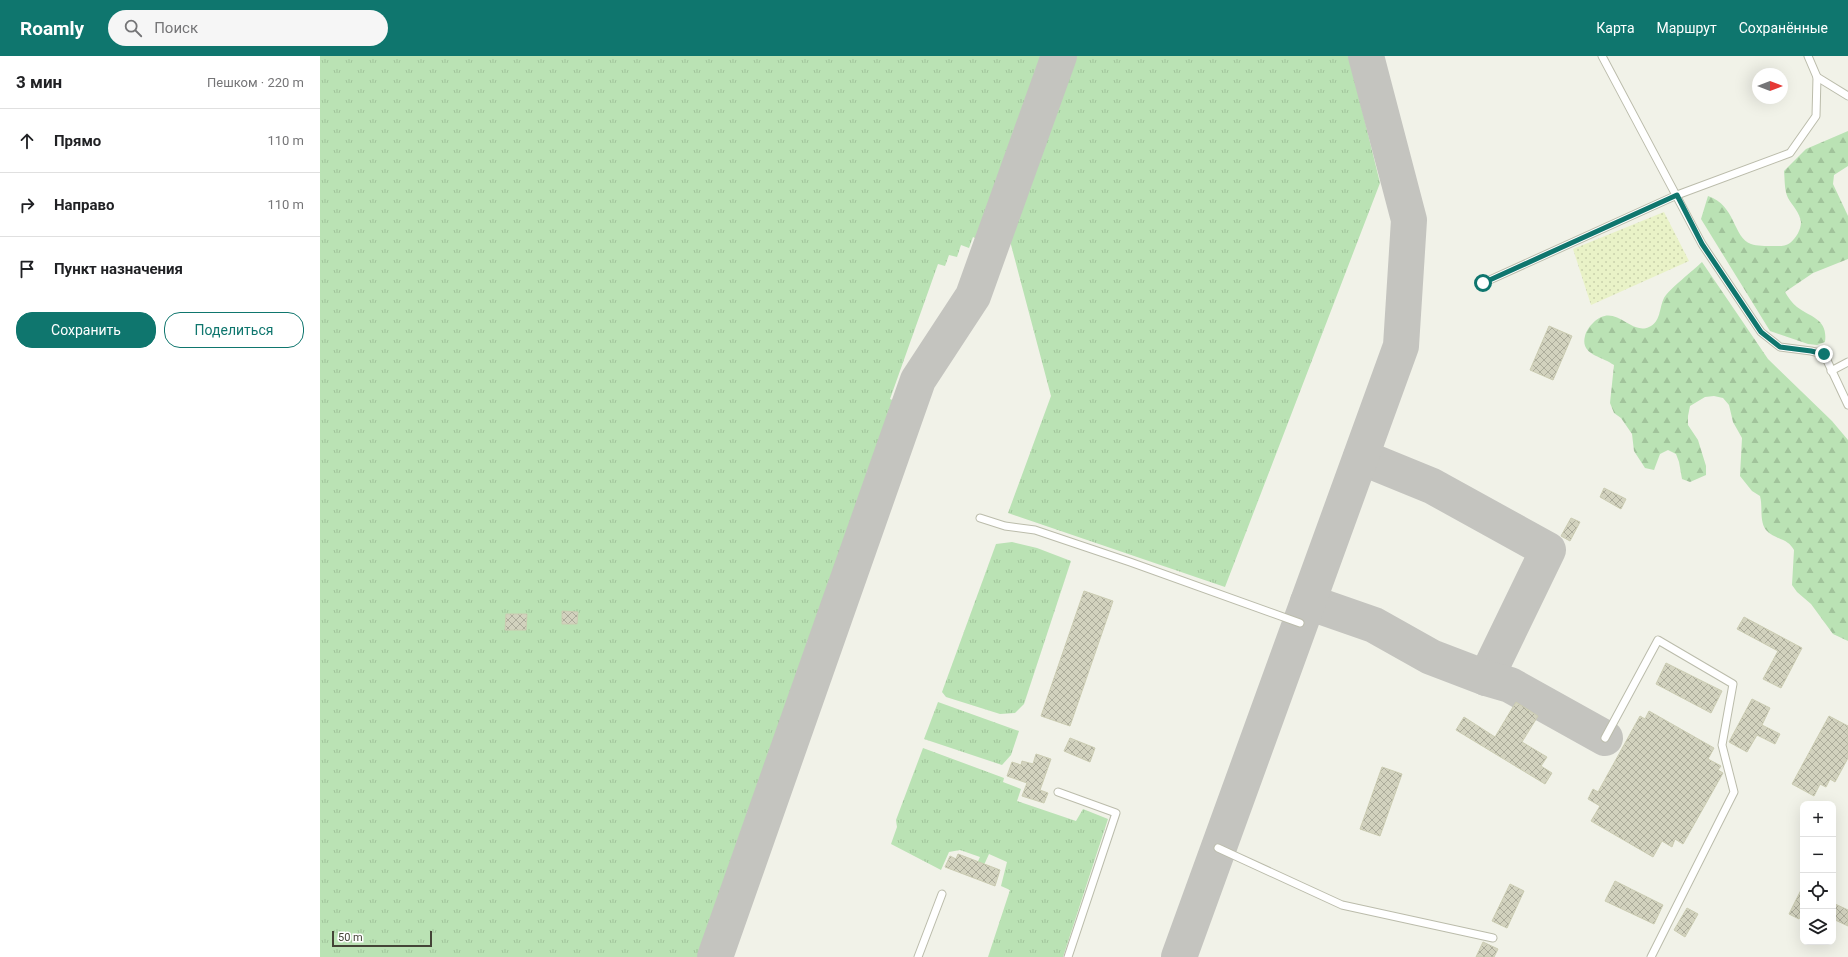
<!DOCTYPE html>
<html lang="ru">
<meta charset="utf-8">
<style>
:root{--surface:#fff;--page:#f6f6f6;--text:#202124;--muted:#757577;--line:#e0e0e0;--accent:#0f766e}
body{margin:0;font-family:Roboto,sans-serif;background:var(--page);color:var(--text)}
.controls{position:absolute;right:12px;bottom:12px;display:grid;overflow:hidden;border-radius:8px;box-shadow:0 4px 16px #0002}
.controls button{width:36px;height:36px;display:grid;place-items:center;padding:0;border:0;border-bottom:1px solid var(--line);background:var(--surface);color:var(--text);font:20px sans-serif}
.compass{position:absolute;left:1432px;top:12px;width:36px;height:36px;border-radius:50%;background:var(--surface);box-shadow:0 4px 16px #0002;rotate:90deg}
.scale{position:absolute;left:12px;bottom:10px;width:100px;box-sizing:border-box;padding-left:4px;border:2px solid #444437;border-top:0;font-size:11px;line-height:14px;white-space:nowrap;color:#444437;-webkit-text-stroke:3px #fff;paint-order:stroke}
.stop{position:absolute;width:12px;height:12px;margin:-9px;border:3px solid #0f766e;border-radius:50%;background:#fff}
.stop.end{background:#0f766e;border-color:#fff;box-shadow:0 1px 4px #0008}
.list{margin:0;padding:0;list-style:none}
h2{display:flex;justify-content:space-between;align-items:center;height:52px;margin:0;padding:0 16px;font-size:17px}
h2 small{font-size:13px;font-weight:400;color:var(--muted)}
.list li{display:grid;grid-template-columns:26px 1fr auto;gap:12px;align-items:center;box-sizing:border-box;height:64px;padding:0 16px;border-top:1px solid var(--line)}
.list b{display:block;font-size:15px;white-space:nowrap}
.list em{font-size:13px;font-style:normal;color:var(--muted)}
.actions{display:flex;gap:8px;padding:12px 16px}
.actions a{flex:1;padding:9px 0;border:1px solid var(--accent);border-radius:16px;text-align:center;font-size:14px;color:var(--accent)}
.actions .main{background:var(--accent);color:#fff}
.icon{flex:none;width:22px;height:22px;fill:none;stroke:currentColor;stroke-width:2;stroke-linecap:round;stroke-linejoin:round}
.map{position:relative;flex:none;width:1528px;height:901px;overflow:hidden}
header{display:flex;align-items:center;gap:24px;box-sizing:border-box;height:56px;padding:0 20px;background:var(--accent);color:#fff}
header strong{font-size:19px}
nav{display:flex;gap:22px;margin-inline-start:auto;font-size:14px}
.search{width:280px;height:36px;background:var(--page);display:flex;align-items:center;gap:10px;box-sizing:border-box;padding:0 14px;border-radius:22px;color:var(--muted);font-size:15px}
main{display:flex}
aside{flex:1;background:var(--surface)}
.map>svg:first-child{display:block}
.grass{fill:url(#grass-tufts)}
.forest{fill:url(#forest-firs)}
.sand{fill:url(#sand-dots)}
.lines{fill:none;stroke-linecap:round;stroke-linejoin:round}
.taxiway{stroke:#c4c4bf;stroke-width:36}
.building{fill:url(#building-cross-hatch);stroke:#cbccb2}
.service-casing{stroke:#bbbcab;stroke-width:9}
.service{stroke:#fff;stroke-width:7}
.route{stroke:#0f766e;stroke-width:5}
</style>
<header>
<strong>Roamly</strong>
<div class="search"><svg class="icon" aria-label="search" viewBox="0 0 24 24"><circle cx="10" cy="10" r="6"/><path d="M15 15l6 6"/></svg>Поиск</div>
<nav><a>Карта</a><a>Маршрут</a><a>Сохранённые</a></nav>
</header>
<main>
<aside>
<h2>3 мин<small>Пешком · 220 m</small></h2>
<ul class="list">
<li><svg class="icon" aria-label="ahead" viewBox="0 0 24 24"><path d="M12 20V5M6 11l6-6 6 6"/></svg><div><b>Прямо</b></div><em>110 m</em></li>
<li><svg class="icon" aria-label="right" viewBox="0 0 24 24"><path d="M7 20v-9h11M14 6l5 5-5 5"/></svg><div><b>Направо</b></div><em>110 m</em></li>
<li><svg class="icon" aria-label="arrive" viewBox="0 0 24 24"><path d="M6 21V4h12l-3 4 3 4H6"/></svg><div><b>Пункт назначения</b></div></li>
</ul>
<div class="actions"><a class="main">Сохранить</a><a>Поделиться</a></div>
</aside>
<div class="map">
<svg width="1528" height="901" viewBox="0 0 1528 901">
<defs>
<pattern id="grass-tufts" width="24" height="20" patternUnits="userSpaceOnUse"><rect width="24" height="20" fill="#bae2b4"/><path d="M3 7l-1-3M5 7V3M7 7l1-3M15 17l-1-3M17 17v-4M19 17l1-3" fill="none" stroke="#a1c39b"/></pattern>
<pattern id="forest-firs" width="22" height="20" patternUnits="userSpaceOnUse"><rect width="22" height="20" fill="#bae2b4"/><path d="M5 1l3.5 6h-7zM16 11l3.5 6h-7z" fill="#a1c39b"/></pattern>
<pattern id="sand-dots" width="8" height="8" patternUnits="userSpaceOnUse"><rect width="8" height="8" fill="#e9f2c7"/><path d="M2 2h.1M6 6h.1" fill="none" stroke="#c9d1ac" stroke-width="1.8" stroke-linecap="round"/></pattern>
<pattern id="building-cross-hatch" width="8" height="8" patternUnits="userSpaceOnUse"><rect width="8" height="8" fill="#d2d2be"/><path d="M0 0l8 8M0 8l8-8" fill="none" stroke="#acac9b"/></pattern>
</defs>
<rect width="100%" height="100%" fill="#f1f2e8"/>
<!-- grass -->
<g class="grass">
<polygon points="0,0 724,0 659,184 653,181 649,192 641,189 637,201 629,199 625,210 618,208 570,343 580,347 384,901 0,901"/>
<polygon points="755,0 1029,0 1060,127 905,531 688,457 731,340 690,185"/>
<polygon points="692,486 717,492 751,505 704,648 695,657 680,658 626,641 622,636 676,488"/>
<polygon points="618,646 699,675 691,699 682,709 604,683"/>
<polygon points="603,692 684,722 683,726 701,733 697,745 756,765 763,753 788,763 743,901 668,901 690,834 681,830 687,806 669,798 658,822 652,818 660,801 640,794 629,796 621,814 571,788 577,771 576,764"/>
</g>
<!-- forest -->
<g class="forest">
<path d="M1528 75V110L1514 119 1513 128 1528 160V203L1493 217 1465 236C1468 241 1472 247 1477 251 1492 262 1508 263 1505 286L1497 289 1488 288 1450 275 1381 163 1388 140C1416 149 1413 182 1431 188 1437 190 1446 190 1452 190 1458 190 1465 191 1470 187 1476 182 1481 174 1481 166 1480 157 1472 149 1468 142 1464 133 1465 124 1464 115L1486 93Z"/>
<path d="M1382 206 1448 303 1512 365 1528 384V585L1513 578 1491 548 1477 536 1472 529 1474 494C1473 492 1470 488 1468 487 1461 482 1452 481 1446 474 1439 465 1443 450 1440 440L1432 435 1420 420 1422 382 1413 366 1409 349 1403 342 1394 340 1385 341 1370 350 1368 360V369L1378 384 1386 410V419L1370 426 1362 423 1359 406 1356 398 1348 394 1340 398 1334 414 1325 412 1314 395 1312 378 1301 362 1294 357 1290 347 1294 309C1282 300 1260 299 1265 280 1266 275 1270 270 1273 267 1295 245 1310 280 1329 271 1341 266 1339 252 1344 242 1349 233 1374 214 1382 206Z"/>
</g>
<!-- sand -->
<polygon class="sand" points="1344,156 1369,205 1271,249 1253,193"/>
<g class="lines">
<!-- taxiway -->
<g class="taxiway">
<polyline points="1041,401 1112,430 1228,494 1166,622"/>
<polyline points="988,546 1054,569 1111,601 1166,622 1190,629 1285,682"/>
<polyline points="395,901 598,324 653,240 739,0"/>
<polyline points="859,901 1081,290 1089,164 1046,0"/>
</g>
</g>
<!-- building -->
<g class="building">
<polygon points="1229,270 1252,280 1233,324 1210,314"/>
<polygon points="1284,432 1306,443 1301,453 1280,441"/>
<polygon points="1251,462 1260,466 1250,485 1241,480"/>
<polygon points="764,535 793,545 750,670 721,660"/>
<polygon points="242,555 258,556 257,568 242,568"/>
<polygon points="186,558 207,558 206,574 185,574"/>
<polygon points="1424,561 1482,592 1461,632 1443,623 1458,595 1417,573"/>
<polygon points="1346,607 1402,635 1391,657 1336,628"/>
<polygon points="1432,643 1450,652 1442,669 1460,678 1455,688 1437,679 1427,696 1409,686"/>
<polygon points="1196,646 1218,660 1202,686 1227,701 1221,710 1232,717 1225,728 1136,674 1144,661 1175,681"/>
<polygon points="1329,655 1394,692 1388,703 1401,710 1398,714 1403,717 1363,788 1355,783 1352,791 1342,785 1333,801 1271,765 1280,750 1268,743 1273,733 1278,736 1320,660 1325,663"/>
<polygon points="1509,660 1528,670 1528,702 1515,726 1510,723 1506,731 1500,728 1494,740 1472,728"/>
<polygon points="750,682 775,692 770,706 744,695"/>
<polygon points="716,698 731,703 720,734 728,737 724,747 702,740 707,727 687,720 692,706 701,709 702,705 713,708"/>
<polygon points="1062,711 1082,718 1060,780 1040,773"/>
<polygon points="638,798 680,814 675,830 625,811 630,800 636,803"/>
<polygon points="1295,825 1343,849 1334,868 1285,845"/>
<polygon points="1190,828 1204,835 1187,872 1172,865"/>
<polygon points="1483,830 1483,855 1479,863 1469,858"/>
<polygon points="1513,847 1528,854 1528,870 1513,863"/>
<polygon points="1367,852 1378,858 1365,881 1354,874"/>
<polygon points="1163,886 1178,893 1174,901 1156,901"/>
</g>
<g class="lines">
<!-- service casing -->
<g class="service-casing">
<g id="service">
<polyline points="1282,0 1382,188 1441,276 1460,291 1491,295 1504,298 1528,349"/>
<polyline points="1497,21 1528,40"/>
<polyline points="1163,227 1357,139 1470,97 1496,60 1497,21 1488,0"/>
<polyline points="1511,315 1528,306"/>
<polyline points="660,462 685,470 715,474 810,506 980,567"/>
<polyline points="1285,682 1338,584 1413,628 1402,689 1414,736 1331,901"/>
<polyline points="738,736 796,757 748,901"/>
<polyline points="898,792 1022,849 1173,882"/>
<polyline points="598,901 622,838"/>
</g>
</g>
<!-- service -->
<use href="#service" class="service"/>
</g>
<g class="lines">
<!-- route -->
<polyline class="route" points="1163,227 1357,139 1382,188 1441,276 1460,291 1491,295 1504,298"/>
</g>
</svg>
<div class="controls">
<button>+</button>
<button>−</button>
<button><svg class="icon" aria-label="locate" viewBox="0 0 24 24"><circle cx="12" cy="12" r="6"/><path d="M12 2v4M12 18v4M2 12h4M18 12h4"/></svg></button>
<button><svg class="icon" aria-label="layers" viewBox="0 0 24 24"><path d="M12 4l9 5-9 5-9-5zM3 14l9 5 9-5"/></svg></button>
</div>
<svg class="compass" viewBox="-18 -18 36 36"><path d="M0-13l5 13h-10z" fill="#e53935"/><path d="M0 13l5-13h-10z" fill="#757577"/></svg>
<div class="scale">50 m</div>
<div class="stop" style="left:1163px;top:227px"></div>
<div class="stop end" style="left:1504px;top:298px"></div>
</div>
</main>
